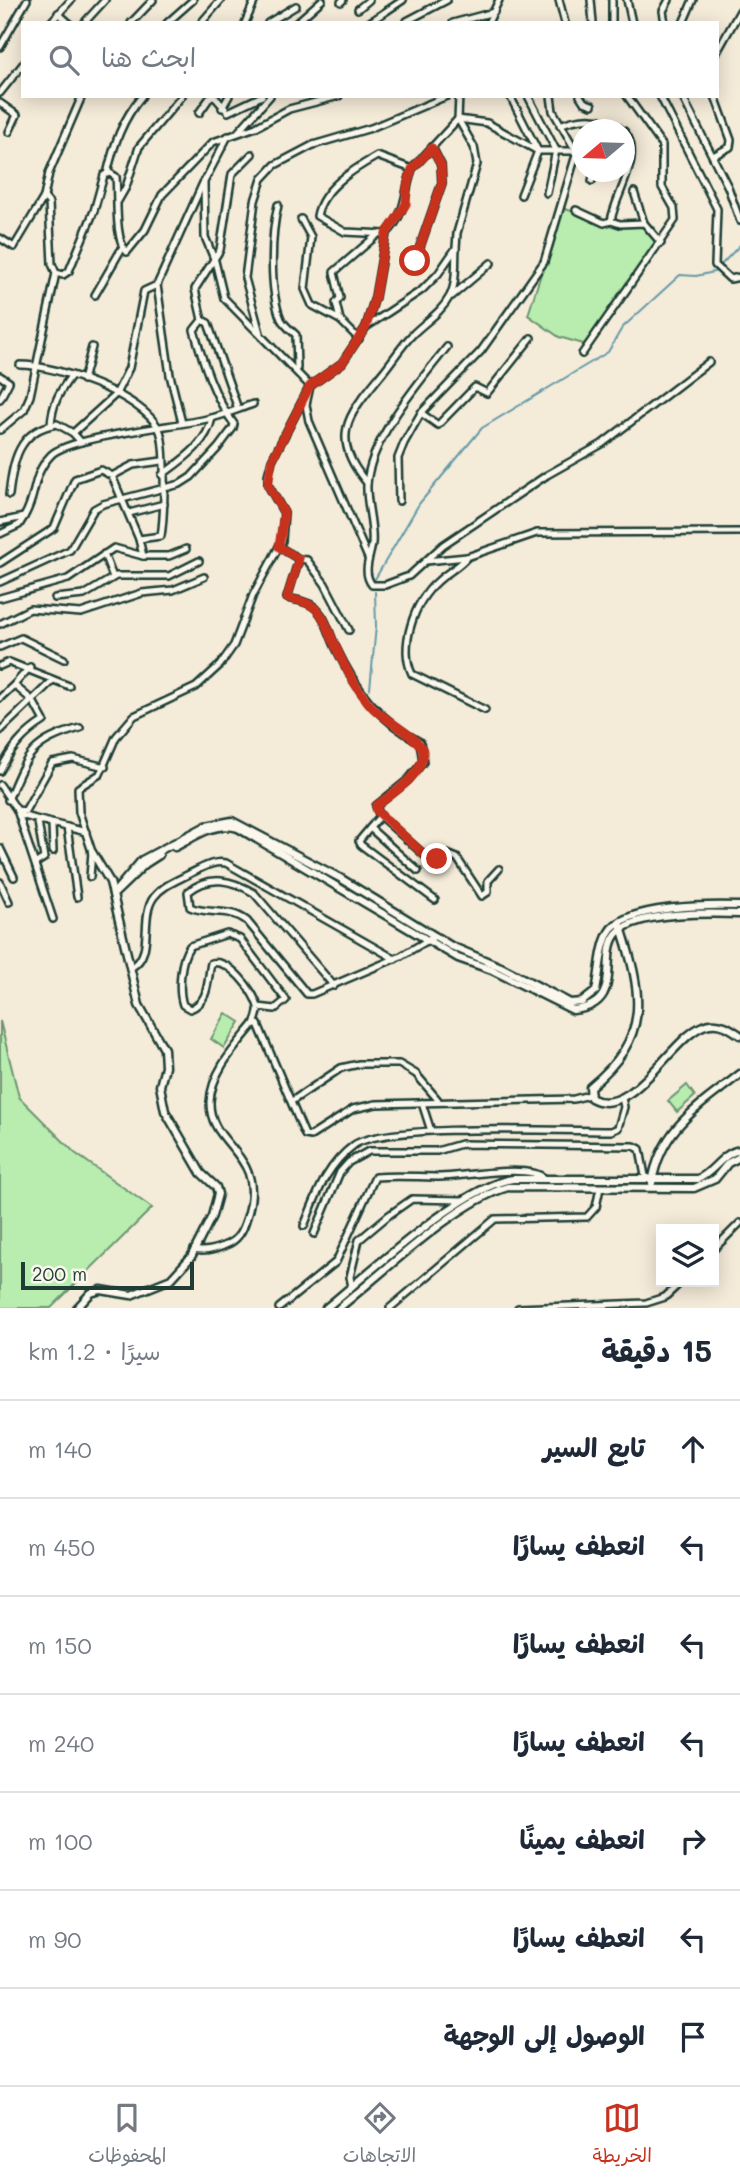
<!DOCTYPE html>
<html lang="ar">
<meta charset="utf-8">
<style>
:root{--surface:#fff;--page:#f6f6f7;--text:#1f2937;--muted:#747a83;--line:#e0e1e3;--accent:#c8321e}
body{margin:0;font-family:Mali,"Playpen Sans Arabic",sans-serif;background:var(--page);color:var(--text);direction:rtl}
.controls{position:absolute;right:21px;bottom:21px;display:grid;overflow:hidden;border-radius:0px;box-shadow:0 4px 18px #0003}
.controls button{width:63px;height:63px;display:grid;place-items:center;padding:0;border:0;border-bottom:2px solid var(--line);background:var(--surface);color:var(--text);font:35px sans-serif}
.compass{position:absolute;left:572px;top:119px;width:63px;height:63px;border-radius:50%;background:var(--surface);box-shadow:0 4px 18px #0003;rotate:251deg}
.scale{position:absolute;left:21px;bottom:18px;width:173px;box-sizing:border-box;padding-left:7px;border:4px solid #1f3d34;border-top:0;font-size:19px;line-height:24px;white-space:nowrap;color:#1f3d34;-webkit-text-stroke:5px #fbf7ec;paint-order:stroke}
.stop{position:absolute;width:21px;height:21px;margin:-16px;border:5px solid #c8321e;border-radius:50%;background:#fff}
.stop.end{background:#c8321e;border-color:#fff;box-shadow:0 2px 7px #0008}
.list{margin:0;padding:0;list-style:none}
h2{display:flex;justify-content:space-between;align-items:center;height:91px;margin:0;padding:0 28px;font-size:30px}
h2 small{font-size:23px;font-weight:400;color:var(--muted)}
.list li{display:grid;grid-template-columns:46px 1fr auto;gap:21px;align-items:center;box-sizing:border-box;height:98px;padding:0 28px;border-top:2px solid var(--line)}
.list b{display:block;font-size:26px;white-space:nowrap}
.list em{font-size:23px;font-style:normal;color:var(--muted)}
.icon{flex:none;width:38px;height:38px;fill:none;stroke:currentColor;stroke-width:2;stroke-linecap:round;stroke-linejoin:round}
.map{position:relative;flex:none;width:740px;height:1308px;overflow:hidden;direction:ltr}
.search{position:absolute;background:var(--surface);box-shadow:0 4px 18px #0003;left:21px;right:21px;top:21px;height:77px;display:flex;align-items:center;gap:18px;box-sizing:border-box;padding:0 24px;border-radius:0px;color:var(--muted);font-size:26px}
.sheet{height:777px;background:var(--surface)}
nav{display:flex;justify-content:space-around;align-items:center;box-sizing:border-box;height:98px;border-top:2px solid var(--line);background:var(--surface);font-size:19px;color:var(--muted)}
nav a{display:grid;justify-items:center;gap:4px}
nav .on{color:var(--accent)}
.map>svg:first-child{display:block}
.green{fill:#b8edaf;stroke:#6c9572;stroke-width:2}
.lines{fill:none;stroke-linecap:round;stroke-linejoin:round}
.stream{stroke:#659ba8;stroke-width:2}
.minor-casing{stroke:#1f3d34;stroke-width:10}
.tertiary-casing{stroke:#1f3d34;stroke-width:11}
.minor{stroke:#fbf7ec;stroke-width:5}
.tertiary{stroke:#fbf7ec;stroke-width:6}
.route{stroke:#c8321e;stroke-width:9}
</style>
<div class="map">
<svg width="740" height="1308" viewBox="0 0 740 1308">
<rect width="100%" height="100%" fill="#f5ebd9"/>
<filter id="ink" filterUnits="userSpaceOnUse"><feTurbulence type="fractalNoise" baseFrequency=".0143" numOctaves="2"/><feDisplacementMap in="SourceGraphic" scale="14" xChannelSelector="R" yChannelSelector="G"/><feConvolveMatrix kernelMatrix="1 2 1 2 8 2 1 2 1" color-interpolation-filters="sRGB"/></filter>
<g filter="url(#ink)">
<!-- green -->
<g class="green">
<polygon points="562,208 621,227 645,225 656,243 587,345 559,337 528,315"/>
<polygon points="226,1013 240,1022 224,1048 211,1039"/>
<polygon points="0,1021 19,1097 75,1153 152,1208 51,1308 0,1308"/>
<polygon points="687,1085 695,1096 677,1112 668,1101"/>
</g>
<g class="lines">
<!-- stream -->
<g class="stream">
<polyline points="719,267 740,245"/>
<polyline points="375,579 419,504 482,428 608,352 622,328 680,275 696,276 714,272"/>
<polyline points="370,689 376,626 375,592"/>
</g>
<!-- minor casing -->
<g class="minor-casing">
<g id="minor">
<polyline points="559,0 565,23"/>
<polyline points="591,0 593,23"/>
<polyline points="627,0 632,23"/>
<polyline points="341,2 343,0"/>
<polyline points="358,9 369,0"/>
<polyline points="58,13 69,23"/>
<polyline points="407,21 447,0"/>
<polyline points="370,22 403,0"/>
<polyline points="50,23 71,0"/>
<polyline points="84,23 105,0"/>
<polyline points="131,23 153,0"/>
<polyline points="167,23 193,0"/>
<polyline points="201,23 221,0"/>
<polyline points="245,23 255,0"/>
<polyline points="268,23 296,6"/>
<polyline points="296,23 322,0"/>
<polyline points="453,23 494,12"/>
<polyline points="488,23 499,0"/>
<polyline points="612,23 612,0"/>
<polyline points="665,23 663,11 669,0"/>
<polyline points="683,23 693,0"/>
<polyline points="0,47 27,0"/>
<polyline points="717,52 740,11"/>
<polyline points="0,93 23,64"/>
<polyline points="214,96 228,112 262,96"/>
<polyline points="510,96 538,151 521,195"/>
<polyline points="528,96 556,150 547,193"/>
<polyline points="580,96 584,102 592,105"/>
<polyline points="660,96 717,209 715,265 730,279 740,277"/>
<polyline points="682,96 728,187 740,221"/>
<polyline points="0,103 17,115 9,132"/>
<polyline points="222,108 229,96"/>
<polyline points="199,113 211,96"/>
<path d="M560 125C582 116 603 116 622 130"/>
<polyline points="238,132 270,96"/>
<polyline points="228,136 204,182 205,237 215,261 224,298 310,386 306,405 309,421 368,558"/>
<polyline points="713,156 730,147 731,140 715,96"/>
<path d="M412 169C404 194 406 215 386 234L345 232 317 216C322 188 354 169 377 156L412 169 458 119 487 123 538 151H576L553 111 551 96"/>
<path d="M107 174C114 144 122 120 142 96"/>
<polyline points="592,181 594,172"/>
<polyline points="634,192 644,223"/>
<polyline points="44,197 49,173 82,96"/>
<polyline points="118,201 126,187 139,147 182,96"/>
<path d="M278 205C271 234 269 291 281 319 284 325 291 330 296 335L297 368"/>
<polyline points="576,210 604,223 611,221 620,224 644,223 661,243"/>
<polyline points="301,219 311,237 305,289 312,305 340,320 336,303 340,298 334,272 377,235"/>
<path d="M611 221C615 194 645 156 624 131"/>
<path d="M0 238 14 247 44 197 49 203 52 264 56 273 63 275 69 271 94 211 104 175 110 173 116 177C118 195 114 241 127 252L145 230 162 195 213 142 256 127 289 109 339 96"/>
<polyline points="415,261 442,183 441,165 432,147"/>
<polyline points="157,285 203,183"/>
<polyline points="95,295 122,248"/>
<polyline points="452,296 491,263"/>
<polyline points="202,320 208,323 238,409"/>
<polyline points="340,320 359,339"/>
<polyline points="366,327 375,297 386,234"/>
<polyline points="260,333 245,278 255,201 262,179 275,165 313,145 371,128 447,96"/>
<path d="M447 347C420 381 369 440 367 485 366 504 374 525 372 544 370 558 362 572 372 585H385L409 576 443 545 547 475 602 444 709 362"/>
<polyline points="582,354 675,220 674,208 662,187 662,145 627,96"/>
<polyline points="0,376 9,382 0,399"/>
<polyline points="83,380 92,347"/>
<polyline points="421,413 438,425 475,387 487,393 531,338"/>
<path d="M51 425C52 405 59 392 71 376"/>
<polyline points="0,430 24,410 30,396 56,273"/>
<polyline points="73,433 116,394 129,368 144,291 157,285 170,375 182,423"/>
<path d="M162 475C182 460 207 444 212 418"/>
<polyline points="112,476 133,465 162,461"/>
<path d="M367 483C327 436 350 413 383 372 393 360 402 345 413 334 426 321 441 313 450 296 457 282 455 264 456 248"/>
<path d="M9 495C13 461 18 430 57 424L73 433 81 442"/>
<polyline points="399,501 398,458 404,443 421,413 481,351 544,262 579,145 582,146"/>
<polyline points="129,513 164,504"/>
<path d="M24 517C38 493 31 476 51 455 68 437 177 426 207 419 222 416 238 409 253 404"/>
<polyline points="0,522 24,517 19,525 0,534"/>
<path d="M279 547 299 559 287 598C295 600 306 601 313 606 326 615 329 634 336 648 355 688 380 722 420 742L423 762 408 780 376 806 380 816 429 859 447 854 457 858 482 896 488 892V881L499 869"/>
<polyline points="104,554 113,577"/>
<polyline points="143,556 169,556 186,549"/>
<path d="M467 557C458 568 447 572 437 582 414 602 399 646 412 674L485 710"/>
<polyline points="299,559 307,560 325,584 349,630"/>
<polyline points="426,561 467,557 537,533 740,532"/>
<path d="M0 563 54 528 75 479 101 470 112 476 139 539 161 536C164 518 167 443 159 429 141 395 57 365 20 365"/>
<path d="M0 582 70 550 94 509 103 504 180 484 191 477 218 448 233 428 234 424C214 397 203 362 194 330L202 320 195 289 220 250 232 174 252 154"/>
<polyline points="0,598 68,579 114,548 143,556 139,539"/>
<polyline points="55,598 84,595 116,576 169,576 199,561"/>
<polyline points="0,624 30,609 81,613 142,593 173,590 204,577"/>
<polyline points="0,647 21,638 64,659"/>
<polyline points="0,666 9,662 69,686"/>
<polyline points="14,685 30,667"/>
<path d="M0 698 14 685 33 701 44 721C23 734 11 749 0 771"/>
<polyline points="0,731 53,680"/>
<polyline points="0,785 17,810 25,811 52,763 73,759 105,767"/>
<path d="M8 800C27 754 31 742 80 728"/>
<polyline points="17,810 53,919"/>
<polyline points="20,815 86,832"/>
<polyline points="380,816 359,841 361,845 435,900"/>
<polyline points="52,825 53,851"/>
<polyline points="67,827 77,897"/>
<polyline points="370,828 418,871"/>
<polyline points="0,848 14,877"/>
<polyline points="36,863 44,858 38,822"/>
<polyline points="90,877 92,852 79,812 78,788 100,774 116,737 134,716 196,687 220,665 234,645 253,595 282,541 284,513 268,485 268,475 272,460 310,386 342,363 366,327 422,290 438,274 456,248 457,233 477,164 474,147 458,119 459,96"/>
<polyline points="0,882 9,902"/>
<path d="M132 967C155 954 139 917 154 897 163 885 178 880 191 873 204 867 212 861 226 863L395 959"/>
<path d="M334 986 254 893C232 880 210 874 188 892L190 907C208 915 229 907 247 921L307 994H312L401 956 435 936"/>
<path d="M254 1024C256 1019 259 1013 258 1007 254 991 229 958 211 963 207 981 210 1001 190 1009L183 1005C178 990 180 959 190 946L227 934 240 939 286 1000 275 1009 258 1007"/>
<polyline points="292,1101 341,1068 359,1064 399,1064 416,1074 438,1100"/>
<polyline points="422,1103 431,1131"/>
<path d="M304 1226C317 1194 326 1166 354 1145 385 1123 565 1131 611 1131L618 1128 624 1107 622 1098"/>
<polyline points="314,1234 340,1172 349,1162 369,1151 437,1151 461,1144 634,1146 640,1149 645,1176 649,1178"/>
<polyline points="714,1249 740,1223"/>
<path d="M194 1250C206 1253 220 1248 230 1243 240 1238 244 1227 247 1217 268 1152 209 1148 210 1102 211 1072 236 1046 254 1024H258L305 1135 311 1136 353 1109 376 1104 574 1099 589 1095"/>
<polyline points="352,1287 350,1277 359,1240 389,1215 412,1199 462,1200"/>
<path d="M279 1308 336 1262 375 1177C397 1175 419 1177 440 1177 462 1177 531 1163 545 1179"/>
<polyline points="390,1308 495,1219 587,1217 596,1207 600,1188"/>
<polyline points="518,1308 646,1303 665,1297 681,1282"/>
</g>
</g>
<!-- tertiary casing -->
<g class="tertiary-casing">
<g id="tertiary">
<path d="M175 847C194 837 215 821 238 828L458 958 492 970 573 1010C629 1004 595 952 619 931 641 911 711 913 740 914"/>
<polyline points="115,893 145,864 159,855"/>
<path d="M113 894 142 860 206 826 232 821 340 878 451 946 501 967 570 1003 582 1002 596 991C600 973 600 948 609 932 624 905 712 905 740 906"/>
<path d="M621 927C643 996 651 1037 590 1087L591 1098C634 1122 675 1028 710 1024 722 1022 731 1029 740 1035"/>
<path d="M652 1183C661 1127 700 1106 740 1074"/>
<polyline points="77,1308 91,1293 101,1290 131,1295 171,1279 191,1257 212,1216 218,1194 216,1187 201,1173 165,1111 160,1086 165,1067 164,1049 139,1005 110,882 92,852"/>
<path d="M326 1308C368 1274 464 1185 513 1179H698C714 1172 722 1153 740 1150"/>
<path d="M339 1308C383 1273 457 1201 508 1187L694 1188 715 1179 728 1163 740 1157"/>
</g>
</g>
<!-- minor -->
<use href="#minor" class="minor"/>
<!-- tertiary -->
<use href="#tertiary" class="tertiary"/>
</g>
</g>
<g class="lines" filter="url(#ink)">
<!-- route -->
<path class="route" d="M415 261 442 183 441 165 432 148 412 169 407 186 406 204 386 234 375 297 366 327 342 363 310 386 272 460 268 485 284 513 279 547 299 559 287 598C295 600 306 601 312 606 326 615 329 634 336 647 345 668 356 689 372 707 382 718 422 740 423 751 425 774 392 794 376 806L377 811 429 859H437"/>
</g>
</svg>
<div class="controls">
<button><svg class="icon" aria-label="layers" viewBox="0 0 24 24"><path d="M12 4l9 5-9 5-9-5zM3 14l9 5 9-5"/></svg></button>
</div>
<svg class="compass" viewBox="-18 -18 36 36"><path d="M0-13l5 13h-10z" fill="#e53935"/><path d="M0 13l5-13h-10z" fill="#747a83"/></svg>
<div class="scale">200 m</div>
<div class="stop" style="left:415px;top:261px"></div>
<div class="stop end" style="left:437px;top:859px"></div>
<div class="search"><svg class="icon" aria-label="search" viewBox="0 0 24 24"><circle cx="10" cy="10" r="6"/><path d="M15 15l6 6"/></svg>ابحث هنا</div>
</div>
<section class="sheet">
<h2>15 دقيقة<small>سيرًا · 1.2 km</small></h2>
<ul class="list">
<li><svg class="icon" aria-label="ahead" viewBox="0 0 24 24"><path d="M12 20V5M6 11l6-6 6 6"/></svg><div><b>تابع السير</b></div><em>140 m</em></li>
<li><svg class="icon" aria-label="left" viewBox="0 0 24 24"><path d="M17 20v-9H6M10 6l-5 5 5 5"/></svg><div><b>انعطف يسارًا</b></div><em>450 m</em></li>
<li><svg class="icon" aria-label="left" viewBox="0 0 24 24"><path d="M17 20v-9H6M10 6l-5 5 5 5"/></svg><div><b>انعطف يسارًا</b></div><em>150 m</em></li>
<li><svg class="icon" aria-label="left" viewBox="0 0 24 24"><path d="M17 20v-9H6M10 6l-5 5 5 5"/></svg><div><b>انعطف يسارًا</b></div><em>240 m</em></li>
<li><svg class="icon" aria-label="right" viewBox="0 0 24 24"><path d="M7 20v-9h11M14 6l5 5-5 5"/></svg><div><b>انعطف يمينًا</b></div><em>100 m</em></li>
<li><svg class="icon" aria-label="left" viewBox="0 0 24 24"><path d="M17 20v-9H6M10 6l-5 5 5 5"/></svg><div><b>انعطف يسارًا</b></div><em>90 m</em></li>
<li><svg class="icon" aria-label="arrive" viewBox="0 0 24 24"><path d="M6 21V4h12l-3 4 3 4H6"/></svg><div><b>الوصول إلى الوجهة</b></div></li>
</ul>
</section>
<nav>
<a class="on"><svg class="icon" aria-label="map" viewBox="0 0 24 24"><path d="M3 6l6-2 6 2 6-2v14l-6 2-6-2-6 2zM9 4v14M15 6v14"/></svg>الخريطة</a>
<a><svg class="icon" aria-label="directions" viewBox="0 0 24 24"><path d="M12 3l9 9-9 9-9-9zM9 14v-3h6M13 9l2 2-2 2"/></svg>الاتجاهات</a>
<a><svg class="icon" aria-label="saved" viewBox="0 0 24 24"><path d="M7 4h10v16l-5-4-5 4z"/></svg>المحفوظات</a>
</nav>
